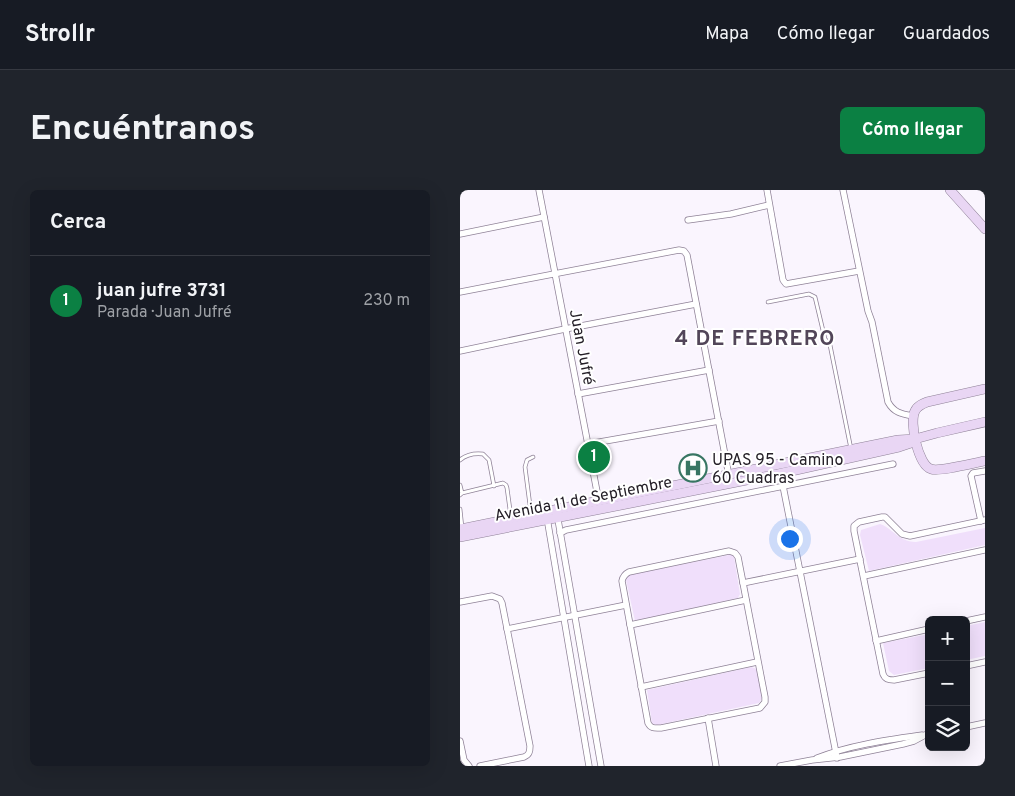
<!DOCTYPE html>
<html lang="es">
<meta charset="utf-8">
<style>
:root{--surface:#171b24;--page:#20242c;--text:#f1f3f6;--muted:#9ea1a6;--line:#363941;--accent:#0b8043}
body{margin:0;font-family:Overpass,sans-serif;background:var(--page);color:var(--text)}
.controls{position:absolute;right:15px;bottom:15px;display:grid;overflow:hidden;border-radius:8px;box-shadow:0 5px 20px #0002}
.controls button{width:45px;height:45px;display:grid;place-items:center;padding:0;border:0;border-bottom:1px solid var(--line);background:var(--surface);color:var(--text);font:25px sans-serif}
.you{position:absolute;left:329px;top:348px;width:18px;height:18px;margin:-12px;border:4px solid #fff;border-radius:50%;background:#1a73e8;box-shadow:0 0 0 8px #1a73e833}
.badge{display:grid;place-items:center;width:32px;height:32px;border-radius:50%;background:var(--accent);color:#fff;font-size:16px;font-weight:700}
.pin{position:absolute;translate:-50% -50%;border:2px solid #fff;box-shadow:0 1px 5px #0006}
.list{margin:0;padding:0;list-style:none}
h2{display:flex;justify-content:space-between;align-items:center;height:65px;margin:0;padding:0 20px;font-size:21px}
h2 small{font-size:16px;font-weight:400;color:var(--muted)}
.list li{display:grid;grid-template-columns:32px 1fr auto;gap:15px;align-items:center;box-sizing:border-box;height:90px;padding:0 20px;border-top:1px solid var(--line)}
.list b{display:block;font-size:19px;white-space:nowrap}
.list p{margin:0;font-size:16px;white-space:nowrap;color:var(--muted)}
.list em{font-size:16px;font-style:normal;color:var(--muted)}
.icon{flex:none;width:28px;height:28px;fill:none;stroke:currentColor;stroke-width:2;stroke-linecap:round;stroke-linejoin:round}
.map{position:relative;flex:none;width:525px;height:576px;overflow:hidden;border-radius:8px}
header{display:flex;align-items:center;gap:30px;box-sizing:border-box;height:70px;padding:0 25px;background:var(--surface);border-bottom:1px solid var(--line)}
header strong{font-size:24px}
nav{display:flex;gap:28px;margin-inline-start:auto;font-size:18px}
.intro{display:flex;align-items:center;justify-content:space-between;box-sizing:border-box;height:120px;padding:0 30px}
h1{margin:0;font-size:35px}
.button{padding:12px 22px;border-radius:8px;background:var(--accent);color:#fff;font-size:18px;font-weight:700}
main{display:flex;gap:30px;padding:0 30px}
aside{flex:1;background:var(--surface);border-radius:8px;box-shadow:0 5px 20px #0002}
.map>svg:first-child{display:block}
.green{fill:#f0dffb}
.lines{fill:none;stroke-linecap:round;stroke-linejoin:round}
.lane-casing{stroke:#8f8297;stroke-width:4.5}
.street-casing{stroke:#8f8297;stroke-width:7}
.secondary-casing{stroke:#8f8297;stroke-width:10}
.lane{stroke:#fff;stroke-width:3}
.street{stroke:#fff;stroke-width:5.5}
.secondary{stroke:#e9d6f4;stroke-width:9}
.labels{text-anchor:middle;stroke-width:4;stroke-linejoin:round;paint-order:stroke}
.street-label{font-size:16px;fill:#252028;stroke:#fff}
.poi-label{font-size:16px;fill:#252028;stroke:#fff;text-anchor:start}
.district-label{font-size:21px;font-weight:bold;letter-spacing:1px;fill:#524659;stroke:#fff}
</style>
<header>
<strong>Strollr</strong>
<nav><a>Mapa</a><a>Cómo llegar</a><a>Guardados</a></nav>
</header>
<div class="intro"><h1>Encuéntranos</h1><a class="button">Cómo llegar</a></div>
<main>
<aside>
<h2>Cerca<small></small></h2>
<ul class="list">
<li><span class="badge">1</span><div><b>juan jufre 3731</b><p>Parada · Juan Jufré</p></div><em>230 m</em></li>
</ul>
</aside>
<div class="map">
<svg width="525" height="576" viewBox="0 0 525 576">
<rect width="100%" height="100%" fill="#faf5fe"/>
<!-- green -->
<g class="green">
<path d="M420 334C429 337 435 345 443 349 447 351 451 352 456 352L525 338V355L409 381 400 345 401 340Z"/>
<polygon points="269,365 272,365 274,367 280,404 278,408 175,431 166,390 167,387 169,385"/>
<polygon points="525,432 525,466 506,470 506,436"/>
<polygon points="469,444 469,478 434,485 429,481 423,453"/>
<polygon points="291,477 297,479 302,508 299,513 197,535 192,533 187,500"/>
</g>
<g class="lines">
<!-- lane casing -->
<g class="lane-casing">
<g id="lane">
<polyline points="308,112 349,104 355,107 365,149 370,155 391,259"/>
<path d="M0 270C7 264 14 263 23 264L29 270 34 296"/>
<polyline points="0,295 2,303"/>
<polyline points="0,305 2,303 43,293 46,295 47,298 51,327"/>
<polyline points="0,319 2,338"/>
<polyline points="71,323 65,277 67,270 73,267"/>
</g>
</g>
<!-- street casing -->
<g class="street-casing">
<g id="street">
<polyline points="79,0 139,312"/>
<polyline points="307,0 323,90 326,94 399,81"/>
<path d="M383 0 408 121 412 132 428 212C434 223 442 224 453 226"/>
<polyline points="228,30 271,24 309,15"/>
<polyline points="0,44 84,27"/>
<polyline points="0,102 219,60 224,61 227,65 269,286"/>
<polyline points="0,161 105,139 236,114"/>
<polyline points="118,204 249,180"/>
<polyline points="128,254 259,231"/>
<polyline points="323,296 377,568"/>
<polyline points="97,324 141,576"/>
<polyline points="87,328 129,576"/>
<polyline points="521,331 511,286 513,283 525,281"/>
<polyline points="100,343 106,340 433,274"/>
<path d="M269 361 275 363 278 367 305 507V512L300 518 201 538C195 538 191 539 188 533L162 391C163 386 165 384 169 382Z"/>
<polyline points="404,386 525,360"/>
<polyline points="283,393 400,369"/>
<path d="M0 412 32 406 40 409 42 413 70 556C70 562 69 565 64 567L20 576"/>
<polyline points="506,431 525,427"/>
<polyline points="170,435 286,410"/>
<polyline points="47,439 166,415"/>
<polyline points="416,451 469,439"/>
<polyline points="506,476 525,472"/>
<path d="M469 483 434 490C428 490 425 489 423 484L394 341V336L399 332 422 327H425L442 344 450 346 525 330"/>
<polyline points="181,497 297,472"/>
<polyline points="248,528 256,576"/>
<polyline points="506,537 525,533"/>
<polyline points="0,551 4,570 9,576"/>
<path d="M357 568C390 555 427 550 462 545"/>
<polyline points="320,576 352,570 380,567 443,554 454,551 467,544"/>
</g>
</g>
<!-- secondary casing -->
<g class="secondary-casing">
<g id="secondary">
<polyline points="490,0 525,39"/>
<path d="M525 199 467 212C462 214 457 216 455 221 449 232 458 275 471 279 479 282 514 273 525 271"/>
<polyline points="0,339 438,250 455,249 477,243 525,232"/>
<polyline points="0,347 318,284 439,257 451,253 455,249"/>
</g>
</g>
<!-- lane -->
<use href="#lane" class="lane"/>
<!-- street -->
<use href="#street" class="street"/>
<!-- secondary -->
<use href="#secondary" class="secondary"/>
</g>
<!-- icons -->
<defs>
<g id="hospital-ring" transform="scale(1.4375)"><circle r="9.5" fill="#fff" stroke="#387663" stroke-width="1.5"/><path d="M-5-5h3v3.5h4V-5h3V5h-3V1.5h-4V5h-3Z" fill="#387663"/></g>
</defs>
<g fill-rule="evenodd">
<use href="#hospital-ring" x="233" y="278"/>
</g>
<g class="labels">
<!-- street labels -->
<g class="street-label">
<text transform="translate(123 157) rotate(79)" y="6">Juan Jufré</text>
<text transform="translate(123 308) rotate(-11)" y="6">Avenida 11 de Septiembre</text>
</g>
<!-- poi labels -->
<g class="poi-label">
<text x="252" y="275">UPAS 95 - Camino<tspan x="252" dy="18">60 Cuadras</tspan></text>
</g>
<!-- district labels -->
<g class="district-label">
<text x="295" y="155">4 DE FEBRERO</text>
</g>
</g>
</svg>
<div class="controls">
<button>+</button>
<button>−</button>
<button><svg class="icon" aria-label="layers" viewBox="0 0 24 24"><path d="M12 4l9 5-9 5-9-5zM3 14l9 5 9-5"/></svg></button>
</div>
<div class="you"></div>
<div class="pin badge" style="left:134px;top:267px">1</div>
</div>
</main>
